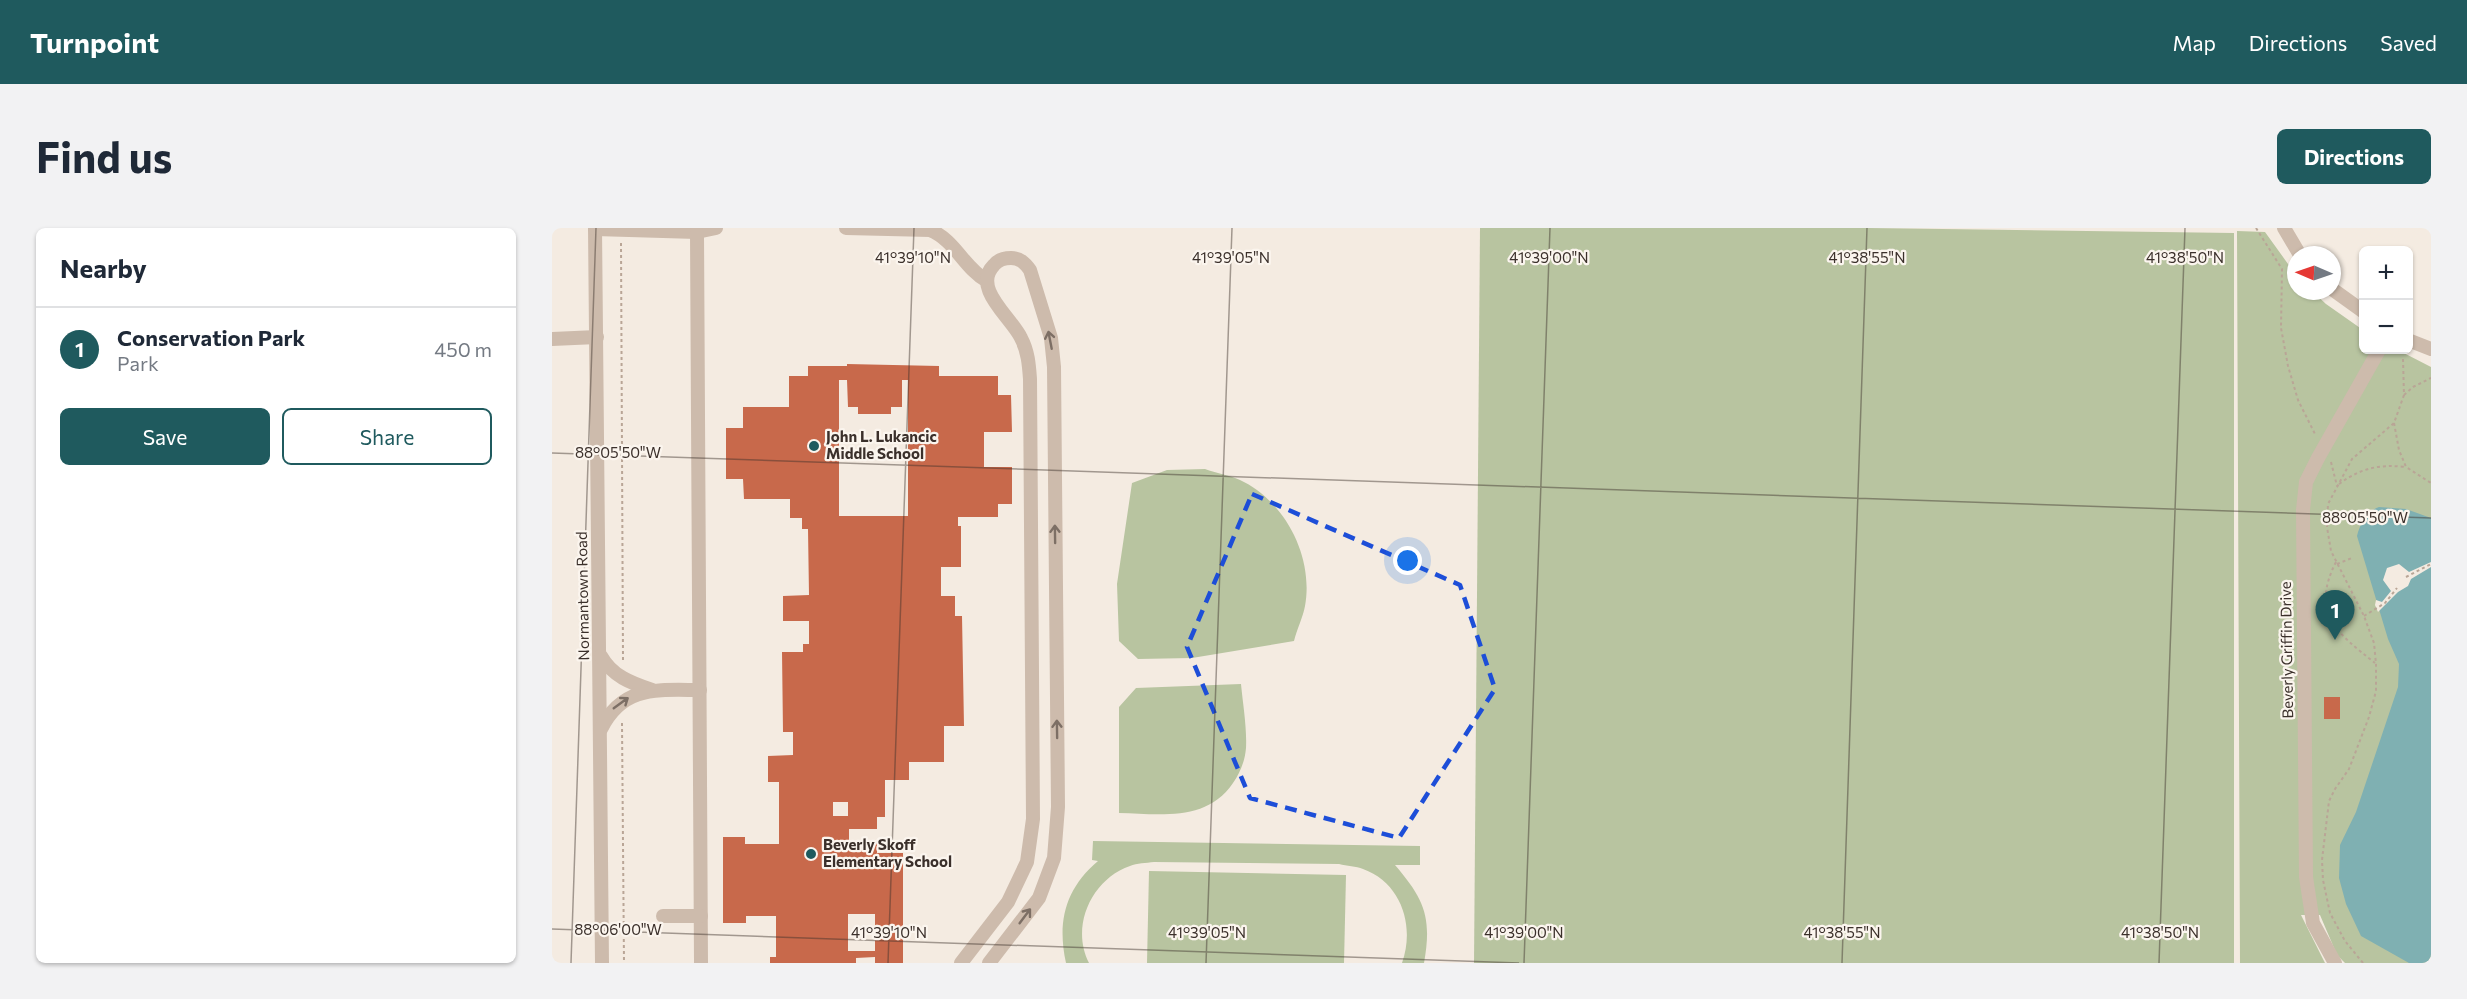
<!DOCTYPE html>
<meta charset="utf-8">
<style>
:root{--surface:#fff;--page:#f2f2f3;--text:#1f2937;--muted:#747a83;--line:#e0e1e3;--accent:#1f5a5e}
body{margin:0;font-family:Commissioner,sans-serif;background:var(--page);color:var(--text)}
.controls{position:absolute;right:18px;top:18px;display:grid;overflow:hidden;border-radius:9px;box-shadow:0 2px 4px #0004}
.controls button{width:54px;height:54px;display:grid;place-items:center;padding:0;border:0;border-bottom:2px solid var(--line);background:var(--surface);color:var(--text);font:30px sans-serif}
.compass{position:absolute;left:1735px;top:18px;width:54px;height:54px;border-radius:50%;background:var(--surface);box-shadow:0 2px 4px #0004;rotate:272deg}
.you{position:absolute;left:856px;top:333px;width:21px;height:21px;margin:-15px;border:4px solid #fff;border-radius:50%;background:#1a73e8;box-shadow:0 0 0 9px #1a73e833}
.badge{display:grid;place-items:center;width:39px;height:39px;border-radius:50%;background:var(--accent);color:#fff;font-size:20px;font-weight:700}
.pin{position:absolute;translate:-50% -50px;filter:drop-shadow(0 2px 3px #0008)}
.pin::after{content:'';position:absolute;top:32px;width:21px;height:18px;background:inherit;clip-path:polygon(0 0,100% 0,50% 100%)}
.list{margin:0;padding:0;list-style:none}
h2{display:flex;justify-content:space-between;align-items:center;height:78px;margin:0;padding:0 24px;font-size:26px}
h2 small{font-size:20px;font-weight:400;color:var(--muted)}
.list li{display:grid;grid-template-columns:39px 1fr auto;gap:18px;align-items:center;box-sizing:border-box;height:84px;padding:0 24px;border-top:2px solid var(--line)}
.list b{display:block;font-size:22px;white-space:nowrap}
.list p{margin:0;font-size:20px;white-space:nowrap;color:var(--muted)}
.list em{font-size:20px;font-style:normal;color:var(--muted)}
.actions{display:flex;gap:12px;padding:18px 24px}
.actions a{flex:1;padding:14px 0;border:2px solid var(--accent);border-radius:9px;text-align:center;font-size:21px;color:var(--accent)}
.actions .main{background:var(--accent);color:#fff}
.map{position:relative;flex:none;width:1879px;height:735px;overflow:hidden;border-radius:9px}
header{display:flex;align-items:center;gap:36px;box-sizing:border-box;height:84px;padding:0 30px;background:var(--accent);color:#fff}
header strong{font-size:28px}
nav{display:flex;gap:33px;margin-inline-start:auto;font-size:21px}
.intro{display:flex;align-items:center;justify-content:space-between;box-sizing:border-box;height:144px;padding:0 36px}
h1{margin:0;font-size:42px}
.button{padding:15px 27px;border-radius:9px;background:var(--accent);color:#fff;font-size:21px;font-weight:700}
main{display:flex;gap:36px;padding:0 36px}
aside{flex:1;background:var(--surface);border-radius:9px;box-shadow:0 2px 4px #0004}
.map>svg:first-child{display:block}
.green{fill:#b8c4a0}
.water{fill:#7fb0b2}
.pier{fill:#f4ebe1}
.building{fill:#c8694b;fill-rule:evenodd}
.lines{fill:none;stroke-linecap:round;stroke-linejoin:round}
.path{stroke:#b9a596;stroke-width:2;stroke-dasharray:3 3;stroke-linecap:butt}
.minor{stroke:#cdbbac;stroke-width:14}
.oneway{stroke:#7d6f65}
.marked{fill:none;stroke:#1d4ed8;stroke-width:4.5;stroke-dasharray:12 8;stroke-linejoin:round}
.ticks{fill:none;stroke:#3b302b;stroke-width:1.5;stroke-opacity:0.45}
.poi-dot{fill:#1f5a5e;stroke:#fbf5ee;stroke-width:2}
.labels{text-anchor:middle;stroke-width:4.5;stroke-linejoin:round;paint-order:stroke}
.poi-label{font-size:15px;font-weight:bold;fill:#3b302b;stroke:#fbf5ee;text-anchor:start}
.street-label{font-size:15px;fill:#3b302b;stroke:#fbf5ee}
.ticks-label{font-size:15px;text-anchor:middle;fill:#3b302b;stroke:#fbf5ee;stroke-width:4.5;stroke-linejoin:round;paint-order:stroke}
</style>
<header>
<strong>Turnpoint</strong>
<nav><a>Map</a><a>Directions</a><a>Saved</a></nav>
</header>
<div class="intro"><h1>Find us</h1><a class="button">Directions</a></div>
<main>
<aside>
<h2>Nearby<small></small></h2>
<ul class="list">
<li><span class="badge">1</span><div><b>Conservation Park</b><p>Park</p></div><em>450 m</em></li>
</ul>
<div class="actions"><a class="main">Save</a><a>Share</a></div>
</aside>
<div class="map">
<svg width="1879" height="735" viewBox="0 0 1879 735">
<rect width="100%" height="100%" fill="#f4ebe1"/>
<!-- green -->
<g class="green">
<polygon points="928,0 1317,0 1682,5 1682,735 922,735"/>
<polygon points="1685,3 1713,4 1744,47 1744,63 1760,63 1774,76 1811,102 1812,122 1846,122 1879,139 1879,735 1793,735 1785,727 1768,687 1749,687 1773,735 1688,735"/>
<path d="M653 241C664 245 677 247 688 252 733 273 762 329 753 378 751 389 745 401 742 413L640 430 586 431 567 413 565 356 580 255 615 242Z"/>
<path d="M689 456C691 477 695 499 694 520 693 533 688 545 681 555 655 594 608 586 567 585V479L584 460Z"/>
<path d="M541 613 868 618V637H843C873 672 880 690 872 735H850C863 699 850 655 811 641 804 638 795 638 787 636L602 634C594 635 585 635 578 638 540 651 518 698 537 735H514C505 694 513 661 546 633L540 632Z"/>
<polygon points="597,643 794,647 792,735 595,735"/>
</g>
<!-- water -->
<path class="water" d="M1827 279 1854 281 1879 290V735H1857L1809 708 1794 676 1787 650 1788 617 1804 584 1846 459 1847 436 1836 411 1805 308C1808 296 1814 284 1827 279Z"/>
<!-- pier -->
<polygon class="pier" points="1879,334 1879,339 1859,351 1856,358 1846,364 1826,384 1823,377 1824,372 1830,374 1839,363 1831,352 1835,340 1847,336 1857,344"/>
<!-- building -->
<g class="building">
<path d="M295 136 387 138V148H446V167H459L460 204H432V239H460V276H446V289H406V298H409V339H389V368H403V388H410L412 498H392V534H357V552H333V589H325V601H297V616L325 615V625H351V735H323V729L304 730V735H218V729H224V688H194V695H171V609H193V616H227V554H216V528L241 527V504H231L230 424H251V416H257V393H231V368L257 367 256 301H250V290H238V271H192L191 251H174V200H191V179H237V148H256V138H295ZM287 152H295L296 179H306V186H339V179H350V152H356V288H287ZM281 574H296V588H281ZM296 686H323V723H296Z"/>
<rect x="1772" y="469" width="16" height="22"/>
</g>
<g class="lines">
<!-- path -->
<g class="path">
<polyline points="1704,0 1730,41 1729,100 1736,138 1746,172 1763,206"/>
<polyline points="69,15 71,432"/>
<polyline points="1851,131 1852,167 1861,159 1879,150"/>
<polyline points="1842,195 1847,222 1854,239 1879,255"/>
<polyline points="1779,234 1785,258"/>
<path d="M1787 256C1809 240 1827 236 1854 239"/>
<path d="M1784 334C1758 385 1785 405 1823 435"/>
<polyline points="1785,336 1800,330"/>
<polyline points="1854,349 1879,336"/>
<polyline points="1812,388 1833,375 1845,360"/>
<polyline points="70,495 72,735"/>
<polyline points="1811,735 1793,713 1778,685 1771,652 1770,632 1777,573 1783,561 1797,541 1817,489 1824,463 1824,436 1822,415 1812,388 1779,323 1775,299 1776,276 1800,231 1842,195 1852,167"/>
</g>
<!-- minor -->
<g class="minor">
<polyline points="43,0 50,735"/>
<path d="M294 0 378 2C403 12 412 40 435 53"/>
<polyline points="1732,0 1748,27"/>
<polyline points="43,1 145,4 164,0"/>
<polyline points="145,4 149,735"/>
<polyline points="1780,61 1812,84"/>
<polyline points="0,111 45,109"/>
<polyline points="1856,112 1879,121"/>
<path d="M49 428C60 448 79 455 100 462"/>
<path d="M49 501C71 457 105 462 148 462"/>
<polyline points="111,688 149,688"/>
<path d="M409 735 456 674 475 634 481 591 478 151C477 137 476 123 469 110 460 90 419 60 442 37 446 32 453 30 459 30 468 30 473 35 478 42L499 110 502 139 506 579 502 630 487 670 437 735"/>
<polyline points="1783,735 1761,695 1754,649 1751,282 1754,254 1766,230 1827,122"/>
</g>
</g>
<!-- one-way arrows -->
<defs><path id="oneway-shaft" d="M-6 0H5M1.5-3L5.5 0L1.5 3" fill="none" stroke-width="1.6" stroke-linecap="round" stroke-linejoin="round" transform="scale(1.5)"/></defs>
<g class="oneway">
<use href="#oneway-shaft" transform="translate(498 112) rotate(-101)"/>
<use href="#oneway-shaft" transform="translate(503 306) rotate(-91)"/>
<use href="#oneway-shaft" transform="translate(69 475) rotate(-36)"/>
<use href="#oneway-shaft" transform="translate(505 501) rotate(-91)"/>
<use href="#oneway-shaft" transform="translate(473 688) rotate(-53)"/>
</g>
<!-- marked area -->
<path class="marked" d="M700 266 908 357 943 461 847 610 698 570 635 419Z"/>
<!-- ticks -->
<path class="ticks" d="M0 225 1879 290M0 701 967 735M19 735 44 0M336 735 362 0M654 735 680 0M972 735 998 0M1290 735 1315 0M1607 735 1633 0"/>
<!-- markers -->
<g class="poi-dot">
<circle cx="262" cy="218" r="6"/>
<circle cx="259" cy="626" r="6"/>
</g>
<g class="labels">
<!-- poi labels -->
<g class="poi-label">
<text x="274" y="214">John L. Lukancic<tspan x="274" dy="17">Middle School</tspan></text>
<text x="271" y="622">Beverly Skoff<tspan x="271" dy="17">Elementary School</tspan></text>
</g>
<!-- street labels -->
<g class="street-label">
<text transform="translate(31 368) rotate(-91)" y="5">Normantown Road</text>
<text transform="translate(1735 422) rotate(-91)" y="5">Beverly Griffin Drive</text>
</g>
</g>
<g class="ticks-label">
<text x="361" y="35">41°39'10"N</text>
<text x="679" y="35">41°39'05"N</text>
<text x="997" y="35">41°39'00"N</text>
<text x="1315" y="35">41°38'55"N</text>
<text x="1633" y="35">41°38'50"N</text>
<text x="66" y="230">88°05'50"W</text>
<text x="1813" y="295">88°05'50"W</text>
<text x="66" y="707">88°06'00"W</text>
<text x="337" y="710">41°39'10"N</text>
<text x="655" y="710">41°39'05"N</text>
<text x="972" y="710">41°39'00"N</text>
<text x="1290" y="710">41°38'55"N</text>
<text x="1608" y="710">41°38'50"N</text>
</g>
</svg>
<div class="controls">
<button>+</button>
<button>−</button>
</div>
<svg class="compass" viewBox="-18 -18 36 36"><path d="M0-13l5 13h-10z" fill="#e53935"/><path d="M0 13l5-13h-10z" fill="#747a83"/></svg>
<div class="you"></div>
<div class="pin badge" style="left:1783px;top:412px">1</div>
</div>
</main>
